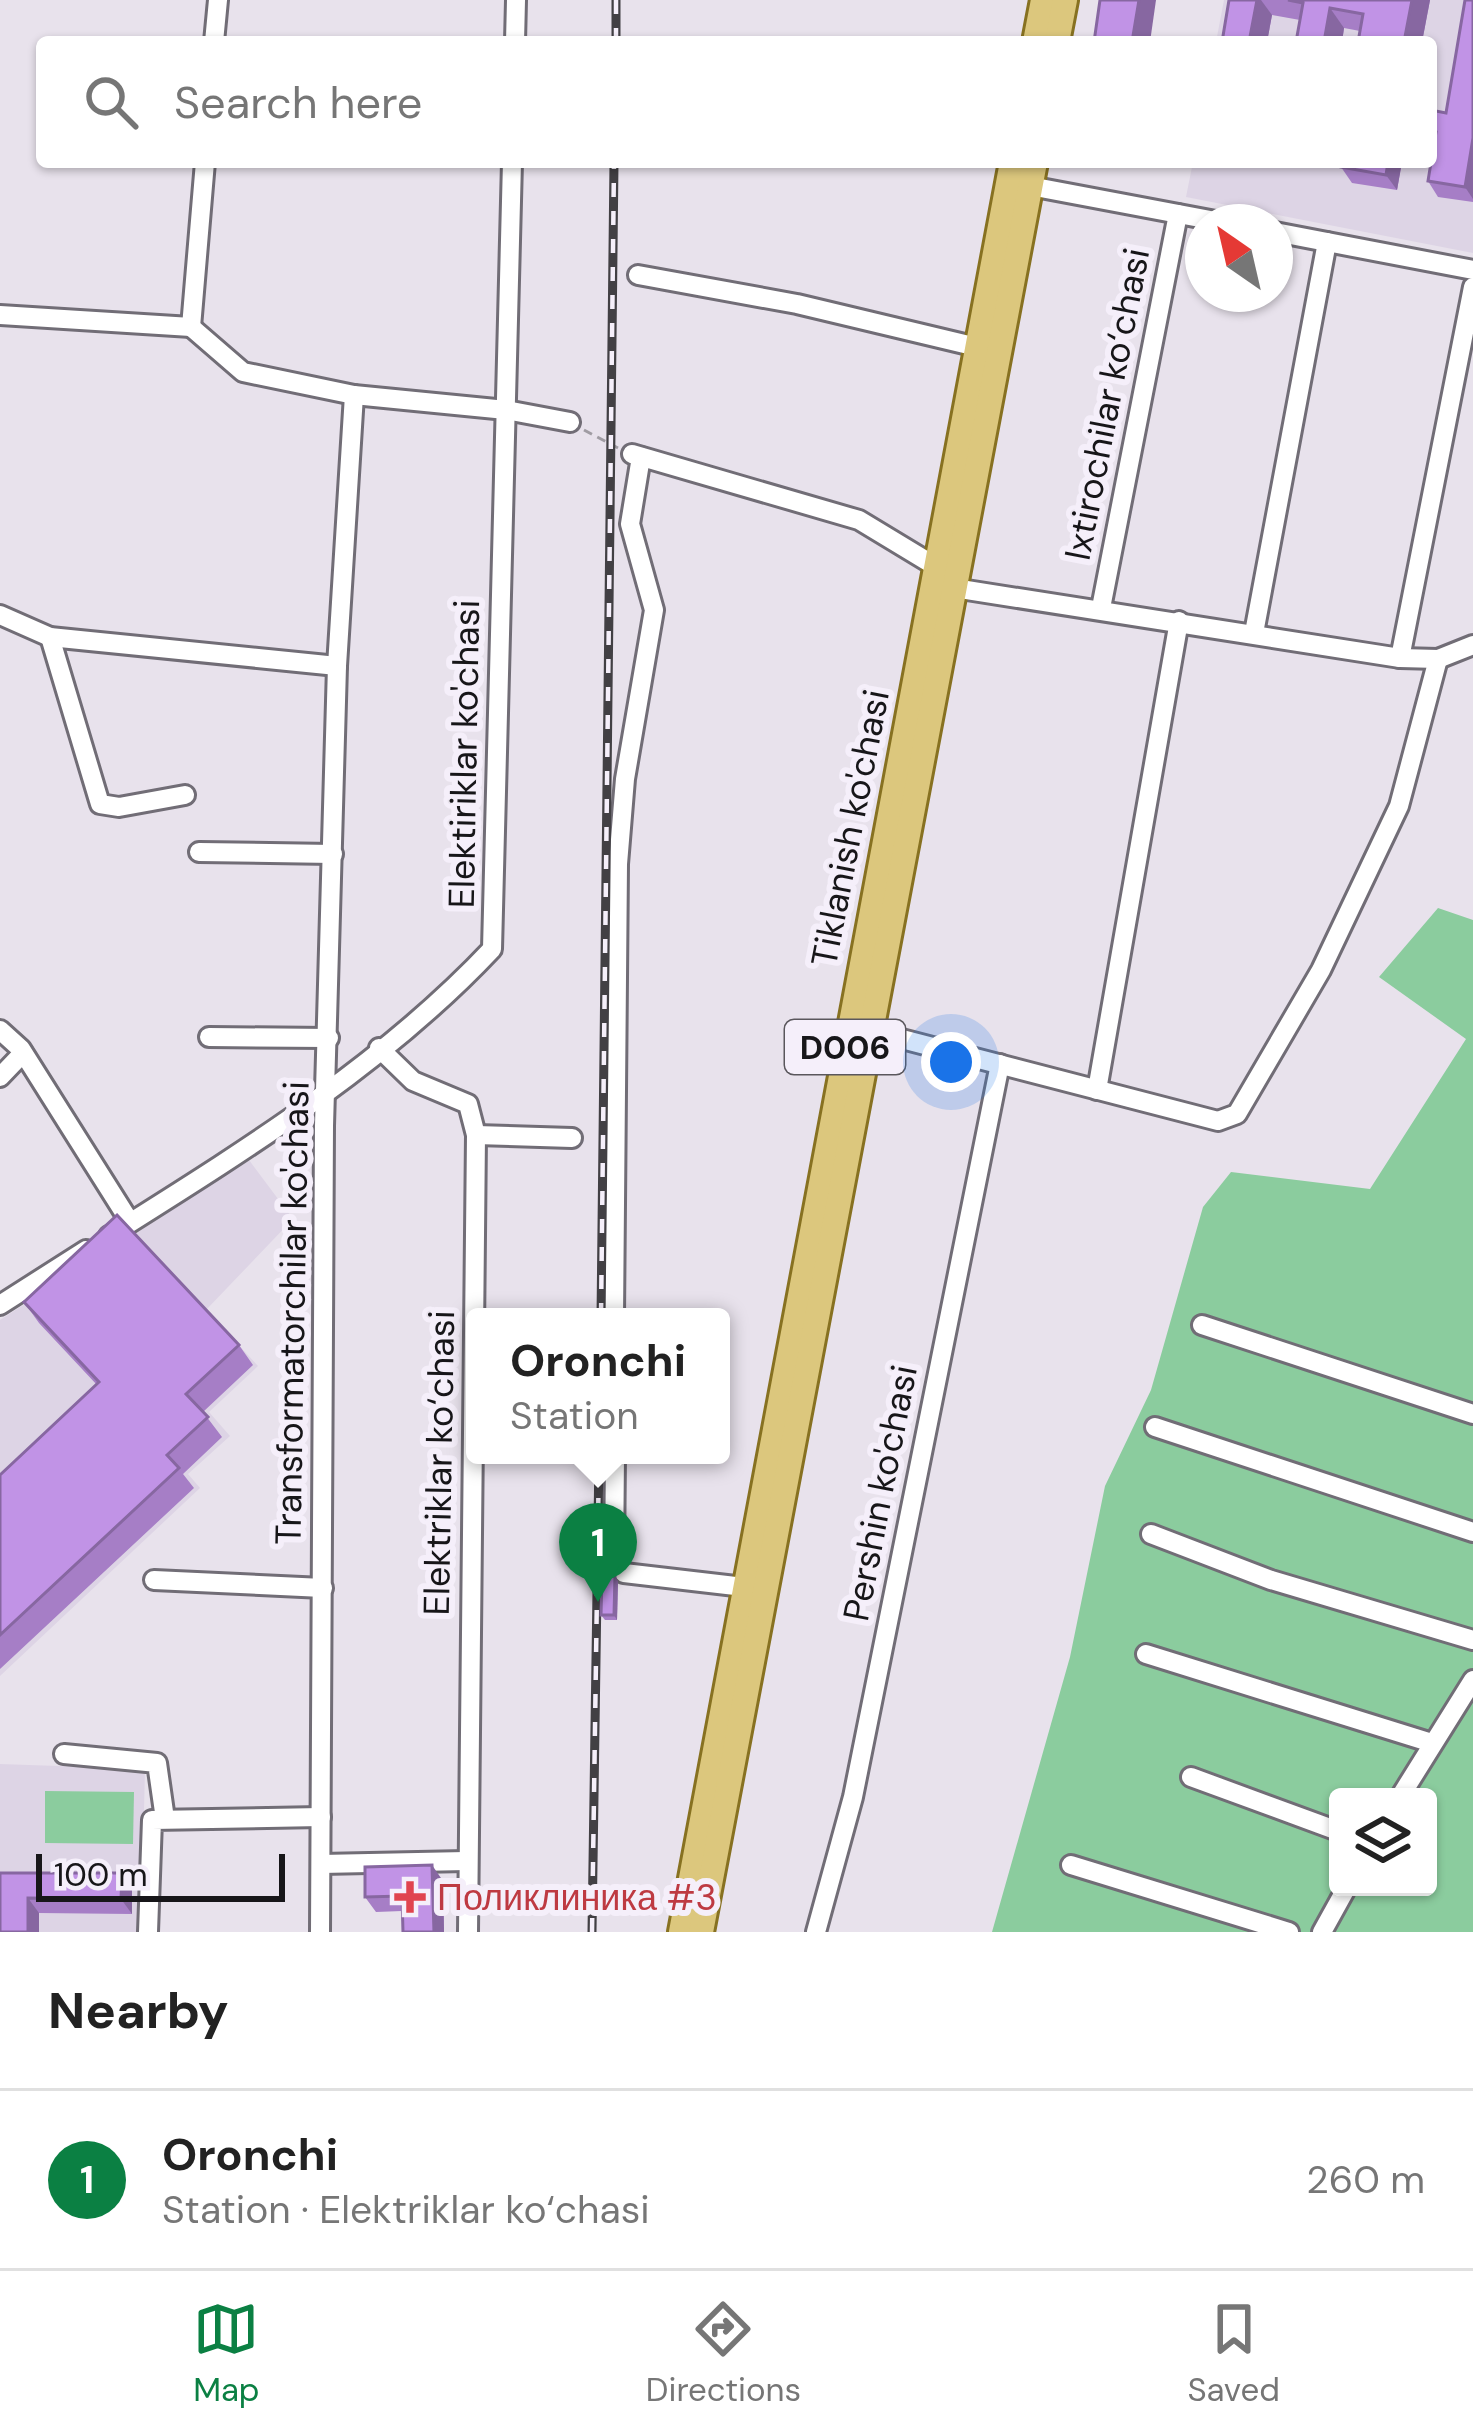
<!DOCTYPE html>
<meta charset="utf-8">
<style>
body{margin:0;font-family:"DM Sans",sans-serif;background:#f6f6f6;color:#222}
.controls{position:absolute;right:36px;bottom:36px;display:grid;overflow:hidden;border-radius:12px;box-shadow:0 3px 9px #0004}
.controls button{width:108px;height:108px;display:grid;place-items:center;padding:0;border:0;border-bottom:3px solid #e0e0e0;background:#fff;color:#222;font:60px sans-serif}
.compass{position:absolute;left:1185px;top:204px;width:108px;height:108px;border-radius:50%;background:#fff;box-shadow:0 3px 9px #0004;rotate:326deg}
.scale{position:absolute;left:36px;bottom:30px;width:249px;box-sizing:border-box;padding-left:12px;border:6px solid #171619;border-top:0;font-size:33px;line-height:42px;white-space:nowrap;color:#171619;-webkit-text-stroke:9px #f5effa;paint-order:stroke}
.you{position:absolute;left:951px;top:1062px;width:42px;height:42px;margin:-30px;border:9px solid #fff;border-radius:50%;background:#1a73e8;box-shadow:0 0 0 18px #1a73e833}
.badge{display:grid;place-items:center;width:78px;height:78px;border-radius:50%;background:#0b8043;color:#fff;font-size:39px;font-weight:700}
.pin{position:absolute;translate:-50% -99px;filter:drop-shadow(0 3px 6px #0008)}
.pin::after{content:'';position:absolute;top:63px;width:42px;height:36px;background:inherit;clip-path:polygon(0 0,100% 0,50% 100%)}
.popup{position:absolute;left:466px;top:1308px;width:264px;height:156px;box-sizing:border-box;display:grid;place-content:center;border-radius:12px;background:#fff;filter:drop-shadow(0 3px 9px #0005);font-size:39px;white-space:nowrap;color:#767676}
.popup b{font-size:45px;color:#222}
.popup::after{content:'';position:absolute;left:50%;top:100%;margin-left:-24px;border:24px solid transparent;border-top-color:#fff}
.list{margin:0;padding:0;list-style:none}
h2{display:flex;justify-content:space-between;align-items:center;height:156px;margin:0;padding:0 48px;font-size:51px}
h2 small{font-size:39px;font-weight:400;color:#767676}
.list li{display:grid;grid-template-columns:78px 1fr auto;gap:36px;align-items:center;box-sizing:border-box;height:180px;padding:0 48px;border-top:3px solid #e0e0e0}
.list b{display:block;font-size:45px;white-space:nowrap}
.list p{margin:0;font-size:39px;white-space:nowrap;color:#767676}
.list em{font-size:39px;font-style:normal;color:#767676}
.icon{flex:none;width:66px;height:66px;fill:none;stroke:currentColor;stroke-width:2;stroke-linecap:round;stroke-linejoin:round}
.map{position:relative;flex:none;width:1473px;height:1932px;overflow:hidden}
.search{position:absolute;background:#fff;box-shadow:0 3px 9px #0004;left:36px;right:36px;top:36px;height:132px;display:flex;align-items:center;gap:30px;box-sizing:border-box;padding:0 42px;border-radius:12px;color:#767676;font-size:45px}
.sheet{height:336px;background:#fff}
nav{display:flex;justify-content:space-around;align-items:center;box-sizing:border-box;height:168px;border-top:3px solid #e0e0e0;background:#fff;font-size:33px;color:#767676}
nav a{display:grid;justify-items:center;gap:6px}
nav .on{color:#0b8043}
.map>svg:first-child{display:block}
.built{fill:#ddd4e5}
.green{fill:#8bcc9e;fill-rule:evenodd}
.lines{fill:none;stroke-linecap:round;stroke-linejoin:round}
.minor-casing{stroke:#716d76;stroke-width:24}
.major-casing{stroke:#877121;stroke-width:30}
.path{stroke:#a09ca3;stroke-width:3;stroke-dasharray:9 6;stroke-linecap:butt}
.minor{stroke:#fff;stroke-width:18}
.major{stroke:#dcc77d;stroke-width:24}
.rail-casing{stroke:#424044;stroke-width:9}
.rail{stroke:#f5effa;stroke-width:4.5;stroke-dasharray:14;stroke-linecap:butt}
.wall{fill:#a67ec6}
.shaded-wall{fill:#8767a1}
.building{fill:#c193e6;stroke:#8767a1;stroke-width:3}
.health-dot{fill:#e0444e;stroke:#f5effa;stroke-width:4.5}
.labels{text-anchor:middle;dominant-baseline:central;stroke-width:12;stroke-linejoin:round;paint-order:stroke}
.shield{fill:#f5effa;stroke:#5a575c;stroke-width:3}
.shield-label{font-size:33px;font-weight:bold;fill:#171619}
.street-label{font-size:36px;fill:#171619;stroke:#f5effa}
.health-label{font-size:36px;fill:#be3a42;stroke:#f5effa;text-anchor:start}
</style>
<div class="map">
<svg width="1473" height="1932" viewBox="0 0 1473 1932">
<rect width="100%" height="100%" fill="#e8e2ec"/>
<!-- built -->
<g class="built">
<polygon points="1224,0 1473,0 1473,253 1186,197 1193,162 1431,162 1431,42 1216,42"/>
<polygon points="249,1160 293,1219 206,1310 258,1366 209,1412 230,1436 188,1474 200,1488 0,1676 0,1320"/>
<polygon points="0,1764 145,1769 141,1932 0,1932"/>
</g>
<!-- green -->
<g class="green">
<path d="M1438 908 1473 920V1932H992L1070 1657 1105 1486 1151 1390 1203 1207 1231 1172 1370 1189 1466 1039 1379 977ZM1338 1797H1428V1887H1338Z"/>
<polygon points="45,1791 134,1792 133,1844 45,1843"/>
</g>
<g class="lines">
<defs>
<g id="minor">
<polyline points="214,42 218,0"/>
<polyline points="515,42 516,0"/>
<polyline points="1030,186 1221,222"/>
<polyline points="1275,232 1473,270"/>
<polyline points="638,275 797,304 977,347"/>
<polyline points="0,315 191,327"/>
<polyline points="191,327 243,372 354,395 506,410 570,422"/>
<polyline points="191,327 205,162"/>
<polyline points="632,454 859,520 935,566"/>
<polyline points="954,588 1400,658 1438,659 1473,645"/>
<polyline points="1101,608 1178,214"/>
<polyline points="0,615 50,637 337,666"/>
<polyline points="1254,633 1327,242"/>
<polyline points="50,637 100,804 119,807 185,795"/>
<polyline points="1400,658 1473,287"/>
<polyline points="199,852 333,854"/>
<polyline points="0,1030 21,1049 130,1222"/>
<polyline points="871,1031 1218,1121 1237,1114 1321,970 1399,806 1438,659"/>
<polyline points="209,1037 329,1038"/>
<polyline points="379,1048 413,1081 468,1104 476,1135 468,1932"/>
<polyline points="0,1077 23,1053"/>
<polyline points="1097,1090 1179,621"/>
<polyline points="476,1135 572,1138"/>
<path d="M109 1236C244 1151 383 1065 492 949L512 162"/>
<polyline points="0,1305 86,1250"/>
<polyline points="614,1317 618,864 625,779 654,610 630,524 641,457"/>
<polyline points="1202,1325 1473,1414"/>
<polyline points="1155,1427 1473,1532"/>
<polyline points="615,1455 614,1561 624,1573 744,1587"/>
<polyline points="1151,1534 1271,1580 1473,1640"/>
<polyline points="154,1580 323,1588"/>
<polyline points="1146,1654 1432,1743"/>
<polyline points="64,1754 157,1763 165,1819"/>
<polyline points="1191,1777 1338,1831"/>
<polyline points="1400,1797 1473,1680"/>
<polyline points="321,1864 466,1861"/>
<polyline points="1071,1865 1289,1932"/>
<polyline points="148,1932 152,1820 321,1817"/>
<polyline points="320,1932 324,1126 337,666 354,395"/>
<polyline points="816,1932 853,1797 1000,1064"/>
<polyline points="1322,1932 1347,1887"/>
</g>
<g id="major">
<polyline points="1035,42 1043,0"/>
<polyline points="1057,42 1065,0"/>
<polyline points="681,1932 1012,162"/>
<polyline points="701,1932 1035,162"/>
</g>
</defs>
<!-- minor casing -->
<use href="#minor" class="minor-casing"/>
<!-- major casing -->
<use href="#major" class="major-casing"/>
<!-- path -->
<polyline class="path" points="584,430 618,448"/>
<!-- minor -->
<use href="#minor" class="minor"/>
<!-- major -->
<use href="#major" class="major"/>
<defs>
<g id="rail">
<polyline points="616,42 616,0"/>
<polyline points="601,1317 614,162"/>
<polyline points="592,1932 599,1455"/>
</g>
</defs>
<!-- rail casing -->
<use href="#rail" class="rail-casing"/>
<!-- rail -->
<use href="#rail" class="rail"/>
</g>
<!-- wall -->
<g class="wall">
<polygon points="1229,0 1430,0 1422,42 1358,42 1360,31 1344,28 1342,42 1296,42 1300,20 1272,15 1267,42 1222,42"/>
<polygon points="1473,0 1473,202 1438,197 1428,181 1434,145 1431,145 1431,110 1446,113"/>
<polygon points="1402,162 1397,190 1352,183 1341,167"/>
<polygon points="24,1302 239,1345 253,1365 203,1412 222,1437 183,1474 194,1488 0,1669 0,1475 97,1385 39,1323"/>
<polygon points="618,1581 617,1620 605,1620 601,1615"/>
<polygon points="0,1873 122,1873 132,1889 132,1914 39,1913 39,1932 0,1932"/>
<polygon points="443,1881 444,1932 403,1932 402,1911 376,1912 365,1897"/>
</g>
<!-- shaded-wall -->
<g class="shaded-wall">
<polygon points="1139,0 1156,0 1150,42 1132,42"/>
<polygon points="1257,0 1261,0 1272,15 1267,42 1249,42"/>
<polygon points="1412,0 1430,0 1422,42 1404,42"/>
<polygon points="1330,8 1344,28 1342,42 1324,42"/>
<polygon points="1473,138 1473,199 1465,187"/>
<polygon points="1388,162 1402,162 1397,190 1386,175"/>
<polygon points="615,1576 618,1581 617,1620 614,1615"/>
<polygon points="432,1865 443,1881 444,1932 434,1932"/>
<polygon points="122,1873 132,1889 132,1914 121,1899"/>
<polygon points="28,1898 39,1913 39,1932 28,1932"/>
</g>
<!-- building -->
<g class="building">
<polygon points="1100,0 1139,0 1132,42 1094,42"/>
<polygon points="1229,0 1257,0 1249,42 1222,42"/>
<polygon points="1288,0 1412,0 1404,42 1358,42 1363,14 1330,8 1324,42 1296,42 1303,3"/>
<polygon points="1465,0 1473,0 1473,138 1465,187 1428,181 1436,132 1431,131 1431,110 1446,113"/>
<polygon points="1342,162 1388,162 1386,175 1341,167"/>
<polygon points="117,1215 239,1345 186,1394 208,1417 167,1455 179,1468 0,1635 0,1475 99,1382 24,1302"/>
<polygon points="602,1576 615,1576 614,1615 601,1615"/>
<polygon points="432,1865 434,1932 403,1932 402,1896 365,1897 365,1867"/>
<polygon points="0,1873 122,1873 121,1899 28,1898 28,1932 0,1932"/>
</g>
<!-- markers -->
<path class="health-dot" d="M404 1879h12v12h12v12h-12v12h-12v-12h-12v-12h12z"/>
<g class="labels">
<!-- shield labels -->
<rect class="shield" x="785" y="1020" width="120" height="54" rx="9"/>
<g class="shield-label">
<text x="845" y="1047">D006</text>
</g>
<!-- street labels -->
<g class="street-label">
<text transform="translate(1107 404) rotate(-79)">Ixtirochilar ko‘chasi</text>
<text transform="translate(464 754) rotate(-89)">Elektiriklar ko'chasi</text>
<text transform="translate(850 828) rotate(-79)">Tiklanish ko'chasi</text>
<text transform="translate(292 1313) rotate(-89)">Transformatorchilar ko'chasi</text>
<text transform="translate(439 1463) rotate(-89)">Elektriklar ko‘chasi</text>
<text transform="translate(880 1493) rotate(-79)">Pershin ko'chasi</text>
</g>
<!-- health labels -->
<g class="health-label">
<text x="437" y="1897">Поликлиника #3</text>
</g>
</g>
</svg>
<div class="controls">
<button><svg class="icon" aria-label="layers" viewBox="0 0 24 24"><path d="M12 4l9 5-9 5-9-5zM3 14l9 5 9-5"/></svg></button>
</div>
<svg class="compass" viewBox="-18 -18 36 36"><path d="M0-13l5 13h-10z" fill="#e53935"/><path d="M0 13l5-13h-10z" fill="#767676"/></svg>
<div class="scale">100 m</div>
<div class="you"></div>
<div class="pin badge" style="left:598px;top:1602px">1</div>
<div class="popup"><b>Oronchi</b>Station</div>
<div class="search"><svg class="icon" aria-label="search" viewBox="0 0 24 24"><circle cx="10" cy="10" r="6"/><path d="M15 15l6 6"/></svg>Search here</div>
</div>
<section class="sheet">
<h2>Nearby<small></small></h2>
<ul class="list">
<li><span class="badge">1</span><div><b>Oronchi</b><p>Station · Elektriklar ko‘chasi</p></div><em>260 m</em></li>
</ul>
</section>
<nav>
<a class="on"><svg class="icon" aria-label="map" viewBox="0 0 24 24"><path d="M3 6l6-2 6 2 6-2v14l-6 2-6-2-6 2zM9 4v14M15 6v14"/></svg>Map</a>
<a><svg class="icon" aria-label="directions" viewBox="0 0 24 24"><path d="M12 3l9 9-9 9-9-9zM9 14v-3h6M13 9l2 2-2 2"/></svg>Directions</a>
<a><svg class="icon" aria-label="saved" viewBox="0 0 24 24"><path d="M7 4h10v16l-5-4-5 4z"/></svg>Saved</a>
</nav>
